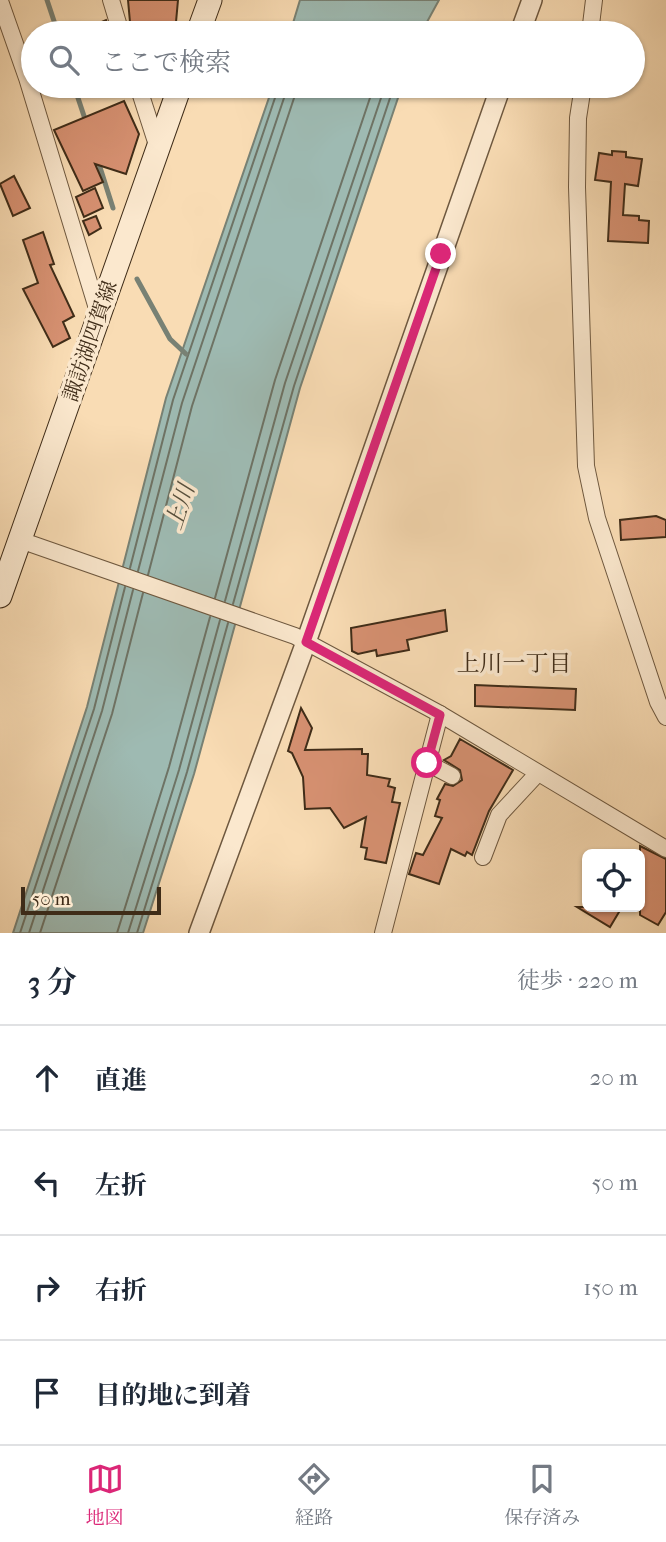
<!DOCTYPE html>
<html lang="ja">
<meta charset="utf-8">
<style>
body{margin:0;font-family:"IM FELL French Canon","Noto Serif JP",serif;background:#f6f6f7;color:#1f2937}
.controls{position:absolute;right:21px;bottom:21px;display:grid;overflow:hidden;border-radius:10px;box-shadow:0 2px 5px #0004}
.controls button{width:63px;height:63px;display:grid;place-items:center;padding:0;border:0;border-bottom:2px solid #e0e1e3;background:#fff;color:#1f2937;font:35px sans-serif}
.scale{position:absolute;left:21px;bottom:18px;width:140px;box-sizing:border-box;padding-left:7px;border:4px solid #3f2c18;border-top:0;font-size:19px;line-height:24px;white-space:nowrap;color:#3f2c18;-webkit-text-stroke:5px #fbe8ce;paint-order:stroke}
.stop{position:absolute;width:21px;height:21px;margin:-16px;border:5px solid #db2777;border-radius:50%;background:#fff}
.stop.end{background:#db2777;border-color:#fff;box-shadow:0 2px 7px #0008}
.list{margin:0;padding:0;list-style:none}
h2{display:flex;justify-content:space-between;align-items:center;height:91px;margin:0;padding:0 28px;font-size:30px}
h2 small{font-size:23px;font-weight:400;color:#747a83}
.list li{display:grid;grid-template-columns:46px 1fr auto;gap:21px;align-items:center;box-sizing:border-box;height:105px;padding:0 28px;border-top:2px solid #e0e1e3}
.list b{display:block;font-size:26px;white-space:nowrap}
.list em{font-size:23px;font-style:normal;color:#747a83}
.icon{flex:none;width:38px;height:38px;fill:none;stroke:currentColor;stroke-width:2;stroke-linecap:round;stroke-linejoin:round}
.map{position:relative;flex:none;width:666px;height:933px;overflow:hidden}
.search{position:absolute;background:#fff;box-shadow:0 2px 5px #0004;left:21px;right:21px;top:21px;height:77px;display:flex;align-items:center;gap:18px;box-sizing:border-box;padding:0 24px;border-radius:38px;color:#747a83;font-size:26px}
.sheet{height:511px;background:#fff}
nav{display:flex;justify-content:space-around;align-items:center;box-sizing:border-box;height:98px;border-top:2px solid #e0e1e3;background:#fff;font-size:19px;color:#747a83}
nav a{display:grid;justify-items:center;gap:4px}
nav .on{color:#db2777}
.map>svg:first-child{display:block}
.water{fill:#9ebab2;stroke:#788174;stroke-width:2}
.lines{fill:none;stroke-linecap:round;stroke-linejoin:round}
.shore{stroke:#6e7365;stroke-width:2}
.stream{stroke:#788174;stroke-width:5}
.building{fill:#d79172;stroke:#3f2c18;stroke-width:2}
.minor-casing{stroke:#6e583f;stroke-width:18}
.tertiary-casing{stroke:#6e583f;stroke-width:22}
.secondary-casing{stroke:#3f2c18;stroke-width:25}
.minor{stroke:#fbe8ce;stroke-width:16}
.tertiary{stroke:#fbe8ce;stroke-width:19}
.secondary{stroke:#fbe8ce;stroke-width:23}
.route{stroke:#db2777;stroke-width:9}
.labels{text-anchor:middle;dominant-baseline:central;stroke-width:7;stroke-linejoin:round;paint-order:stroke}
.street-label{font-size:21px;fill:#3f2c18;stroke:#fbe8ce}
.water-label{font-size:23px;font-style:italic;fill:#57503e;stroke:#fbe8ce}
.neighbourhood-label{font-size:23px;fill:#3f2c18;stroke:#fbe8ce}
</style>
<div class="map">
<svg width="666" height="933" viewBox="0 0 666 933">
<rect width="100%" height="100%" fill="#f9dcb4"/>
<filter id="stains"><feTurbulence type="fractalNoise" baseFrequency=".00286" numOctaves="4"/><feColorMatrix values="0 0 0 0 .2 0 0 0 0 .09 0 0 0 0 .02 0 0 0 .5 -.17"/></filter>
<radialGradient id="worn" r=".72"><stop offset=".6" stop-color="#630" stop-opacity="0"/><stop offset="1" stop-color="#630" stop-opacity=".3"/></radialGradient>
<!-- water -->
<g class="water">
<polygon points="300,0 439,0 421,33 290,33"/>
<polygon points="273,86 402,86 300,388 194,774 143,933 13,933 87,707 166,398"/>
</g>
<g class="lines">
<!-- shore -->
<g class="shore">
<polyline points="130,568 173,400 279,86"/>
<polyline points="138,571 182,403 288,86"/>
<polyline points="148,575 192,406 298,86"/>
<polyline points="215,598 275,380 374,86"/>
<polyline points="225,601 285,383 385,86"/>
<polyline points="233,604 294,386 394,86"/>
<polyline points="20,933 94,709 125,587"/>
<polyline points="29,933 102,711 133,590"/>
<polyline points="40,933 112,714 143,593"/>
<polyline points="117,933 169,767 210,617"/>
<polyline points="128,933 179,770 220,620"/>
<polyline points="137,933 187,772 228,623"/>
</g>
<!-- stream -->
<g class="stream">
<polyline points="47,0 58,33"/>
<polyline points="74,86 86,122"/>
<polyline points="98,161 113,208"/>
<polyline points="137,279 170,339 186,354"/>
</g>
</g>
<!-- building -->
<g class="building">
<polygon points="128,0 178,0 175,33 131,33"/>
<polygon points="106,20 110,33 76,33"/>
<polygon points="124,101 139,134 126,174 95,164 103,182 83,191 54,130"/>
<polygon points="612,151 626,152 626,157 642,159 638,186 625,184 623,215 639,216 639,220 649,221 648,243 608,241 611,182 595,180 599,153 612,155"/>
<polygon points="14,176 30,208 13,216 0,184"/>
<polygon points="95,188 103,208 84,217 76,197"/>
<polygon points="96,216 101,228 89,235 83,221"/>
<polygon points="43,232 54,264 50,265 74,316 63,322 70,338 53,347 23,289 38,283 23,240"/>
<polygon points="656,516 666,520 666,537 621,540 620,520"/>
<polygon points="445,610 447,631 407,640 409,650 377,656 376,650 358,654 352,651 351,628"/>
<polygon points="475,685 576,689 575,710 475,706"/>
<polygon points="301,708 312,728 305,750 362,749 362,754 368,754 367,775 390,779 388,786 395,788 392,802 400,803 386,863 365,859 367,848 361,847 366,817 344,828 330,808 305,809 303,777 292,753 288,751"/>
<polygon points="460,739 513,770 489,811 472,855 467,852 465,856 451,849 439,884 409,874 416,853 423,855 442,818 435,816 440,800 437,799 445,784 453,786 462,780 460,770 444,760 451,756"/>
<polygon points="640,846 666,859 666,912 658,925 640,915"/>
<polygon points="577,907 622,907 610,927"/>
</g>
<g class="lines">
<defs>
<g id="minor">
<polyline points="111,0 121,33"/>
<polyline points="0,1 27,78 99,315"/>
<polyline points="590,33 594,0"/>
<polyline points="138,86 158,148"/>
<polyline points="583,86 578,118 577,187 586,466 597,518 658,702 666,717"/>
<polyline points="20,540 295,636 440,714 666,849"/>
<polyline points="427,763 452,776"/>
<polyline points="483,857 499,815 538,773"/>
<polyline points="383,933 440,714"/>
</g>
<g id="tertiary">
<polyline points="520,33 532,0"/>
<polyline points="199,933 306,642 501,86"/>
</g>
<g id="secondary">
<polyline points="198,33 210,0"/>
<polyline points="0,596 180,86"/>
</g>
</defs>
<!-- minor casing -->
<use href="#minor" class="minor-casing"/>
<!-- tertiary casing -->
<use href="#tertiary" class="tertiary-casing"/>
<!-- secondary casing -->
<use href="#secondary" class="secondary-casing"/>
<!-- minor -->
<use href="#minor" class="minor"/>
<!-- tertiary -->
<use href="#tertiary" class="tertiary"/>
<!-- secondary -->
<use href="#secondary" class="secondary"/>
</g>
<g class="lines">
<!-- route -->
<polyline class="route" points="427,763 440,715 306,642 441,254"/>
</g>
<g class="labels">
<!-- street labels -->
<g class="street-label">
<text transform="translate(90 341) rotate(-71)">諏訪湖四賀線</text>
</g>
<!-- water labels -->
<g class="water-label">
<text transform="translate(180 507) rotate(-72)">上川</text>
</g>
<!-- neighbourhood labels -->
<g class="neighbourhood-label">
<text x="514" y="663">上川一丁目</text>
</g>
</g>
<rect width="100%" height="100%" filter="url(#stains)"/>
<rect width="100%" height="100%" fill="url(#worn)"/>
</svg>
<div class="controls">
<button><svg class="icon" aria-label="locate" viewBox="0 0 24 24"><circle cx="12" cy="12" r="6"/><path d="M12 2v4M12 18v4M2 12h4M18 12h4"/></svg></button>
</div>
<div class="scale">50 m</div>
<div class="stop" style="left:427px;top:763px"></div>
<div class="stop end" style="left:441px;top:254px"></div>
<div class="search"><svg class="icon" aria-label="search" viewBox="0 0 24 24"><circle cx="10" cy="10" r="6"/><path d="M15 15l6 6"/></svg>ここで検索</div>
</div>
<section class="sheet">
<h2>3 分<small>徒歩 · 220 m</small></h2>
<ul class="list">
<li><svg class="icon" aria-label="ahead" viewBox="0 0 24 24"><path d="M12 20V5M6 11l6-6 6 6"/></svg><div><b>直進</b></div><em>20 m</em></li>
<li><svg class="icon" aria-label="left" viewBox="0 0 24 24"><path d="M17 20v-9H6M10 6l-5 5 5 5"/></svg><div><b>左折</b></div><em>50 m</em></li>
<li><svg class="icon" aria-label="right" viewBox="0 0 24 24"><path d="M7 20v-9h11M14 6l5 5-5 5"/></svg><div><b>右折</b></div><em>150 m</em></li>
<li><svg class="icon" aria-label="arrive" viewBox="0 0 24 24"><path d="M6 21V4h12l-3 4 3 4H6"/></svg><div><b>目的地に到着</b></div></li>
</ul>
</section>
<nav>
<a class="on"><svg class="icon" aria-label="map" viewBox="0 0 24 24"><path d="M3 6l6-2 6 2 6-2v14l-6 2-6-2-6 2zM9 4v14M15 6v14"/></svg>地図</a>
<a><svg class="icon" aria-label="directions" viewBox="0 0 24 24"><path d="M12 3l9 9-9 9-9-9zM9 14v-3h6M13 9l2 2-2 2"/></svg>経路</a>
<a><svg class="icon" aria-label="saved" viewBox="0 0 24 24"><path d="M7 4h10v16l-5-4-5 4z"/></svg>保存済み</a>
</nav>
